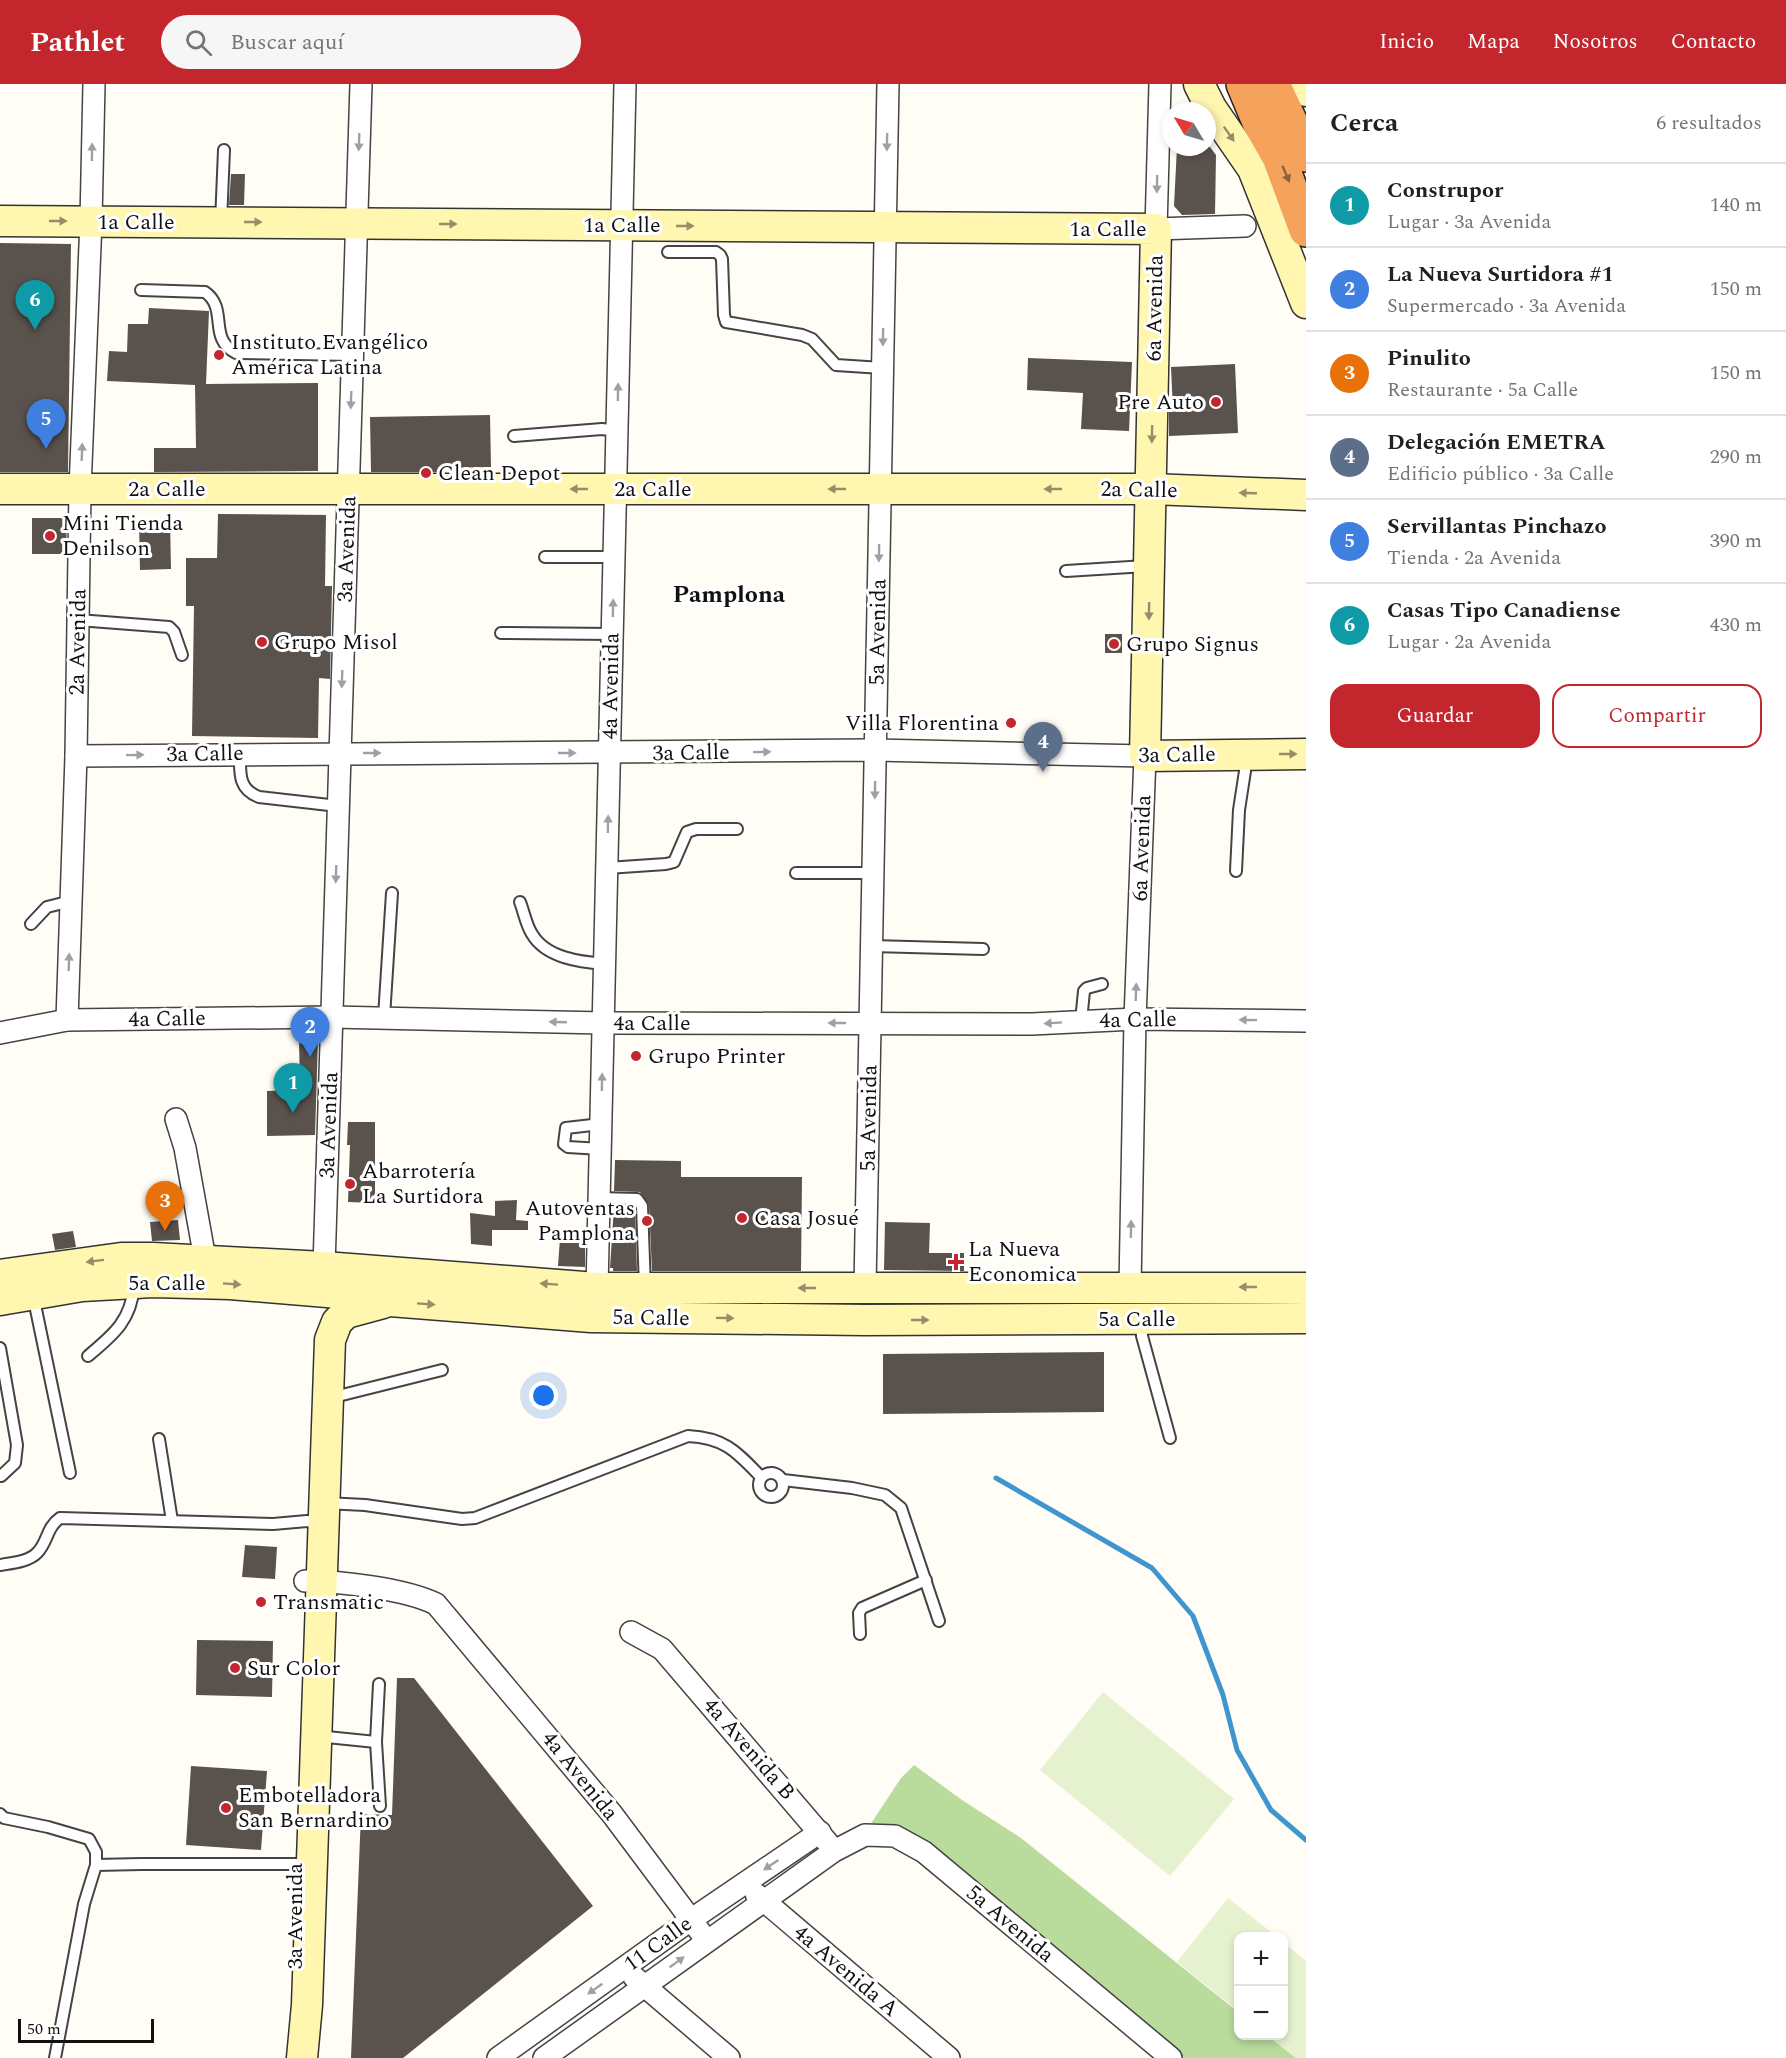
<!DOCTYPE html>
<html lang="es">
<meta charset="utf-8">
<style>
body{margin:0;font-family:Spectral,serif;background:#f6f6f6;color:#202124}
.controls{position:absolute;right:18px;bottom:18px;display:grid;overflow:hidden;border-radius:12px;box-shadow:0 3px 9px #0003}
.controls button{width:54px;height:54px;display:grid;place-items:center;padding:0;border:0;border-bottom:2px solid #e0e0e0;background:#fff;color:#202124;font:30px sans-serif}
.compass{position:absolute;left:1162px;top:18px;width:54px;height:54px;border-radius:50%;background:#fff;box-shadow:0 3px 9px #0003;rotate:308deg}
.scale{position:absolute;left:18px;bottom:15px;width:136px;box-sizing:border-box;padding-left:6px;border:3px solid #111;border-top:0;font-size:16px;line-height:21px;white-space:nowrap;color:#111;-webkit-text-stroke:4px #fff;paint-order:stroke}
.you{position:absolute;left:544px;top:1312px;width:21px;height:21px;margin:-15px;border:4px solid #fff;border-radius:50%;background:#1a73e8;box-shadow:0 0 0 9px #1a73e833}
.badge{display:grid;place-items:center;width:39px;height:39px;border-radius:50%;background:#c4262e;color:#fff;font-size:20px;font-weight:700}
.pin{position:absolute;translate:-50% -50px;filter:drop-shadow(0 2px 3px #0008)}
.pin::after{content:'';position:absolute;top:32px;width:21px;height:18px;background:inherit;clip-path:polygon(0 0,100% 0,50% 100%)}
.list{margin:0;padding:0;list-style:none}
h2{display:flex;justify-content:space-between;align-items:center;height:78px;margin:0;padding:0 24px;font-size:26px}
h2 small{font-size:20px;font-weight:400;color:#757577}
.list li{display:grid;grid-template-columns:39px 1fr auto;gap:18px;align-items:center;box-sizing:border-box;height:84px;padding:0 24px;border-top:2px solid #e0e0e0}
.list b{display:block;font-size:22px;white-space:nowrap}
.list p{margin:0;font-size:20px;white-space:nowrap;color:#757577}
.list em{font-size:20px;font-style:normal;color:#757577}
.actions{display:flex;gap:12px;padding:18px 24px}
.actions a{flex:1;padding:14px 0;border:2px solid #c4262e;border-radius:18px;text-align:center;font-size:21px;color:#c4262e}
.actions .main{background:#c4262e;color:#fff}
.icon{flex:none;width:33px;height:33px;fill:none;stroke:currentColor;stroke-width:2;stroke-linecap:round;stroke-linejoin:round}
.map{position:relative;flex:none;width:1306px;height:1974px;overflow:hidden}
header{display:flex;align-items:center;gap:36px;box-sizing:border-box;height:84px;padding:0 30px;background:#c4262e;color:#fff}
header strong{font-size:28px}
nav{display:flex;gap:33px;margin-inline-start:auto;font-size:21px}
.search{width:420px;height:54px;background:#f6f6f6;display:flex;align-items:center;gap:15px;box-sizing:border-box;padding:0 21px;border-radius:33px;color:#757577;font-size:22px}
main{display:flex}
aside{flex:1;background:#fff}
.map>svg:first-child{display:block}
.forest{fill:#b9dc9c}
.pitch{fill:#e6f2cf}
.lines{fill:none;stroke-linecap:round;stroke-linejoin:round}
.stream{stroke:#3f96cf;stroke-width:5}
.building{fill:#5a524d}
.lane-casing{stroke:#444;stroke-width:14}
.street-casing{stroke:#444;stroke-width:24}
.secondary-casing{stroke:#333;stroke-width:33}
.highway-casing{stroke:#222;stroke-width:36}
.lane{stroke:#fff;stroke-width:10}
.street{stroke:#fff;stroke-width:21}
.secondary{stroke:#fff6b0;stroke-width:30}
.highway{stroke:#f5a25d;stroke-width:33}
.oneway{fill:#948f68}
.oneway2{fill:#a0a0a0}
.oneway3{fill:#8e613b}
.poi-dot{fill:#c4262e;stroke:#fff;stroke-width:2}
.labels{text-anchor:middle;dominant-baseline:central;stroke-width:6;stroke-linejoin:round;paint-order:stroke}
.street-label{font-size:22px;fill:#111;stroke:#fff}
.poi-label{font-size:22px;fill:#111;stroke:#fff;text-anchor:start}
.neighbourhood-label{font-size:24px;font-weight:bold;fill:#111;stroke:#fff}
</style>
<header>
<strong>Pathlet</strong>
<div class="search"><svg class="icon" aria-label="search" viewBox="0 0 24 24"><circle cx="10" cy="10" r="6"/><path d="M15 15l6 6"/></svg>Buscar aquí</div>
<nav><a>Inicio</a><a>Mapa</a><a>Nosotros</a><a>Contacto</a></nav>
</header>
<main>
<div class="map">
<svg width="1306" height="1974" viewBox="0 0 1306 1974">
<rect width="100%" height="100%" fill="#fffdf5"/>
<!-- forest -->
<polygon class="forest" points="914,1681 962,1716 1021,1754 1238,1928 1238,1952 1268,1952 1296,1974 1184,1974 908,1749 870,1741 901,1694"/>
<!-- pitch -->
<g class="pitch">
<polygon points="1103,1608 1234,1715 1170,1792 1040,1686"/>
<polygon points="1228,1814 1276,1852 1238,1852 1238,1927 1177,1878"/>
<polygon points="1284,1859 1306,1877 1306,1974 1296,1974 1268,1952 1284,1952"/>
</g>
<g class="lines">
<!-- stream -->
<polyline class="stream" points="996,1394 1152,1484 1193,1532 1223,1611 1237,1666 1271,1726 1306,1756"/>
</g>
<!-- building -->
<g class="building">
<polygon points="1177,63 1210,63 1216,71 1215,130 1182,131 1174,122"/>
<polygon points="231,90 245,90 244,121 229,121"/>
<polygon points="0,159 71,160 68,388 0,388"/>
<polygon points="149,224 209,227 206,300 318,299 318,387 154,388 154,364 196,364 195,301 107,297 109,267 127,268 128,240 148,240"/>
<polygon points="1028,274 1132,278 1129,347 1081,345 1083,309 1027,306"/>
<polygon points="1235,280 1238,349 1169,352 1169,328 1173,327 1171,283"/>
<polygon points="490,331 491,383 443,384 443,388 371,388 370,333"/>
<polygon points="218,430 326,431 325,502 332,502 330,595 319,594 318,654 192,652 194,522 186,522 186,474 217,474"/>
<polygon points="32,434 67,434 66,470 32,470"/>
<polygon points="170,436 171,485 140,486 139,437"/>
<rect x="1105" y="550" width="17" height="19"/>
<polygon points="299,956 318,956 315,1051 267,1052 267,1007 300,1006"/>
<polygon points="348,1038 375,1038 375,1119 348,1118 350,1061 347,1061"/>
<polygon points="615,1076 681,1077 681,1093 802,1093 801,1187 652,1187 649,1121 640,1108 614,1107"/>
<polygon points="517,1116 516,1136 528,1137 528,1146 492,1146 492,1162 471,1160 470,1129 495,1132 495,1117"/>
<polygon points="614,1122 633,1122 635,1125 637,1187 613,1187 613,1184 610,1184"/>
<polygon points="178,1136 180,1156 152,1157 150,1138"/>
<polygon points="885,1138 930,1139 929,1169 964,1169 964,1187 884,1186"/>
<polygon points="73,1147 76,1163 55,1166 52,1150"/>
<polygon points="560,1154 585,1155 585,1183 558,1182"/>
<polygon points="1104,1268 1104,1328 883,1330 883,1270"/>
<polygon points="245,1461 277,1463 275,1495 242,1493"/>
<polygon points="197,1556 273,1557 272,1613 196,1611"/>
<polygon points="397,1594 414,1594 593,1822 403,1974 351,1974 361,1730 392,1731"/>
<polygon points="191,1682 267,1687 261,1766 186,1761"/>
</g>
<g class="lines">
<defs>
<g id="lane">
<polyline points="221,138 224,66"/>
<polyline points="668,168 716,168 720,171 722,175 724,231 726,238 802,251 812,255 836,281 882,284"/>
<path d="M141 206 205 208C229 225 207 254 236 269L352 271"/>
<polyline points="514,352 602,345 617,347"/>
<polyline points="545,473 614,473"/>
<polyline points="1066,487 1146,482"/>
<polyline points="78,536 169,543 174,548 182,571"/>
<polyline points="501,549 613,550"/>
<path d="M240 670C240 689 238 705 259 713L338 722"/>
<polyline points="607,784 666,780 674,778 687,748 696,745 737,745"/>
<polyline points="1236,787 1239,726 1245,687 1245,673"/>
<polyline points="796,789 873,789"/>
<path d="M520 818C524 828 526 841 532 850 546 874 580 878 605 880"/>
<polyline points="31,840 47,823 71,817"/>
<polyline points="872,862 983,865"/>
<polyline points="384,933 392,809"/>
<polyline points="1081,937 1084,907 1087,904 1102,900"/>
<polyline points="601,1065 568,1063 564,1060 566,1044 601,1040"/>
<polyline points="599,1114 637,1115 642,1122 645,1203"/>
<polyline points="33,1211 70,1389"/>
<polyline points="1141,1235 1142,1252 1170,1354"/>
<polyline points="0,1264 17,1361 15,1379 1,1392"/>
<path d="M88 1272C113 1251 131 1237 134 1202"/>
<polyline points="330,1314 442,1286"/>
<polyline points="159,1355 172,1437"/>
<circle cx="771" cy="1401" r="12"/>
<polyline points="783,1396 852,1404 885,1411 901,1424 939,1537"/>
<path d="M325 1419 365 1421 462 1435 475 1434 688 1352C725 1354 736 1367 761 1393"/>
<path d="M0 1481C11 1479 28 1478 37 1469 48 1458 46 1444 60 1434L273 1440 307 1437 322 1439"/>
<polyline points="860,1550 859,1529 862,1524 926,1496"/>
<polyline points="317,1652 376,1658 379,1600"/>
<polyline points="376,1658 380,1722"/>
<polyline points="0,1730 4,1734 48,1743 89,1755 96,1768 96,1781"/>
<polyline points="55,1974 84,1820 96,1781 141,1780 311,1780"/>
</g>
<g id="street">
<polyline points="1160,0 1156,145 1245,142"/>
<polyline points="76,672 875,666 1145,672 1135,935 1130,1203"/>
<polyline points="67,936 76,672 80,405 91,137 94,0"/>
<polyline points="0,949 67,936 332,933 604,939 1032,940 1135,935 1306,937"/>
<polyline points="176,1035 185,1064 205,1175"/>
<polyline points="329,1195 324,1183 361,0"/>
<polyline points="865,1203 888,0"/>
<polyline points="597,1204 625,0"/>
<path d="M305 1497C339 1497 406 1505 436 1520L612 1730 707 1857"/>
<polyline points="631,1548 662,1565 828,1759"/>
<polyline points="756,1810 949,1974"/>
<polyline points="634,1893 729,1974"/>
<polyline points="498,1974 692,1835 820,1748"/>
<polyline points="544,1974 834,1767 865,1751 895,1752 924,1768 1171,1974"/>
</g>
<g id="secondary">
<polyline points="1199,0 1211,24 1253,85 1306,219"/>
<polyline points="1304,0 1306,7"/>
<polyline points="0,137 1156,145 1145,672 1306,670"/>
<polyline points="0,405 1151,405 1306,411"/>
<polyline points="0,1191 121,1174 153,1174 324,1183 597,1204 1306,1204"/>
<polyline points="0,1216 82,1202 153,1198 230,1200 363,1211 390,1217 591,1233 865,1236 1306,1234"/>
<polyline points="302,1974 307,1921 330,1256 337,1238 346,1229 383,1219"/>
</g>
<g id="highway">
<polyline points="1243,0 1259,38 1279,73 1306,146"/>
<polyline points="1273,0 1306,71"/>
</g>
</defs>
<!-- lane casing -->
<use href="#lane" class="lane-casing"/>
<!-- street casing -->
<use href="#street" class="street-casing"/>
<!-- secondary casing -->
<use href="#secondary" class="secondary-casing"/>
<!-- highway casing -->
<use href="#highway" class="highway-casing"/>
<!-- lane -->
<use href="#lane" class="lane"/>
<!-- street -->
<use href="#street" class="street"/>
<!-- secondary -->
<use href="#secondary" class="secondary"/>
<!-- highway -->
<use href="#highway" class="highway"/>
</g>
<!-- one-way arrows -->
<defs><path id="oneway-solid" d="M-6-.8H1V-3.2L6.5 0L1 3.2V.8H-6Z" transform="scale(1.5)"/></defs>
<g class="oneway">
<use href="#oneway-solid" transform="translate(1229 50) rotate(55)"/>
<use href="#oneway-solid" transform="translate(58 137)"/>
<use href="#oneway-solid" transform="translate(253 138)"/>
<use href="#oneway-solid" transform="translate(448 140)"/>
<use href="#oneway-solid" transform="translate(685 142)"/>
<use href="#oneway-solid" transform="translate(1152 350) rotate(91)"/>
<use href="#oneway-solid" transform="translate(579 405) rotate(-180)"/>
<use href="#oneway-solid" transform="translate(837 405) rotate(-180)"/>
<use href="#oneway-solid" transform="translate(1053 405) rotate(-180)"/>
<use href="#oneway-solid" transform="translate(1248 409) rotate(-178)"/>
<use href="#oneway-solid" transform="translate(1149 527) rotate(91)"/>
<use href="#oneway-solid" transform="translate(1288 670)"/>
<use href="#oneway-solid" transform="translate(95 1177) rotate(173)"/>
<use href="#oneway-solid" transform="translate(232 1200) rotate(4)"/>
<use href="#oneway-solid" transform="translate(549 1200) rotate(-176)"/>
<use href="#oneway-solid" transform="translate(1248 1203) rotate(-180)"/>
<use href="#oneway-solid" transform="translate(807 1204) rotate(-180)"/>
<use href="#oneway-solid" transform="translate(426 1220) rotate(4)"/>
<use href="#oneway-solid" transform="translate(725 1234) rotate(1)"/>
<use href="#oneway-solid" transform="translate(920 1236)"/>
</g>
<g class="oneway2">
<use href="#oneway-solid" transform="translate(359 58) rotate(92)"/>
<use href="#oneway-solid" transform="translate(887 58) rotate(91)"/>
<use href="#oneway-solid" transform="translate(92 68) rotate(-89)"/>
<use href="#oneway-solid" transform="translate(1157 100) rotate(91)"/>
<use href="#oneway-solid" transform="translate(883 253) rotate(91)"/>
<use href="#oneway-solid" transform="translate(618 308) rotate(-89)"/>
<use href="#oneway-solid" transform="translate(351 316) rotate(92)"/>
<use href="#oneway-solid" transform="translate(82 368) rotate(-88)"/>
<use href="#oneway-solid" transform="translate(879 469) rotate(91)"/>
<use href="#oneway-solid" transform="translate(613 524) rotate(-89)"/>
<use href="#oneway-solid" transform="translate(342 595) rotate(92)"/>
<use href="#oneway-solid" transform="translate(762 668) rotate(-1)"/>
<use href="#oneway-solid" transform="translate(372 669)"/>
<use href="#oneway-solid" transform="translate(567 669)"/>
<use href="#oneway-solid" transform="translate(135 671) rotate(-1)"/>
<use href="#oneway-solid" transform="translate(875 706) rotate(91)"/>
<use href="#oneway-solid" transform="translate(608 740) rotate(-89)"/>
<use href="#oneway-solid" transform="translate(336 790) rotate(92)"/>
<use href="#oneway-solid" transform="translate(69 878) rotate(-88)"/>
<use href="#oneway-solid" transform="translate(1136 908) rotate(-88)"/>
<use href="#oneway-solid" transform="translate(1248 936) rotate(-179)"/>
<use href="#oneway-solid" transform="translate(558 938) rotate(-178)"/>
<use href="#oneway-solid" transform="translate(837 939) rotate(180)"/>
<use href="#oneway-solid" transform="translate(1053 939) rotate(176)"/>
<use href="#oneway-solid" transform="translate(602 998) rotate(-89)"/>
<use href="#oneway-solid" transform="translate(1131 1145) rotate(-89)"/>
<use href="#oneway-solid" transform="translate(771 1781) rotate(146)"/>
<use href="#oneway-solid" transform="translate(677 1878) rotate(-36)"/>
<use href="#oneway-solid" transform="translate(595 1905) rotate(145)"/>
</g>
<use class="oneway3" href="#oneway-solid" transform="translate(1286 90) rotate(67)"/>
<!-- markers -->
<g class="poi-dot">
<circle cx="219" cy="271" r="6"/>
<circle cx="1216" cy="318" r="6"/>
<circle cx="426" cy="389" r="6"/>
<circle cx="50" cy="452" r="6"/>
<circle cx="262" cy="558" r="6"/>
<circle cx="1114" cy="560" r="6"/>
<circle cx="1011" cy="639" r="6"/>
<circle cx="636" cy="972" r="6"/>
<circle cx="350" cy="1100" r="6"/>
<circle cx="742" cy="1134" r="6"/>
<circle cx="647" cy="1137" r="6"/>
<path d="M953 1169h6v6h6v6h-6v6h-6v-6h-6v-6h6z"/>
<circle cx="261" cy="1518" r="6"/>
<circle cx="235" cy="1584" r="6"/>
<circle cx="226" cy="1724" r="6"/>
</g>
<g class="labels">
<!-- street labels -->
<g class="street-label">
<text x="136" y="138">1a Calle</text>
<text x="622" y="141">1a Calle</text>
<text x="1108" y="145">1a Calle</text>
<text transform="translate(1155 224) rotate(-89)">6a Avenida</text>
<text x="167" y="405">2a Calle</text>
<text x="653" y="405">2a Calle</text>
<text transform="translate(1139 406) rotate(1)">2a Calle</text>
<text transform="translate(347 465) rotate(-88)">3a Avenida</text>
<text transform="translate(878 548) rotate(-89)">5a Avenida</text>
<text transform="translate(78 558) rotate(-89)">2a Avenida</text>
<text transform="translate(611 602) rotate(-89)">4a Avenida</text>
<text transform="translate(691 669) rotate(-1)">3a Calle</text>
<text transform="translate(205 670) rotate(-1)">3a Calle</text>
<text transform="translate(1177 671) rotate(-1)">3a Calle</text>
<text transform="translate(1142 764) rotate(-88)">6a Avenida</text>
<text transform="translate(167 935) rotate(-1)">4a Calle</text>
<text transform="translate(1138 936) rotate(-1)">4a Calle</text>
<text x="652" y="939">4a Calle</text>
<text transform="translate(869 1034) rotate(-89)">5a Avenida</text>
<text transform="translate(329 1041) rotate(-88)">3a Avenida</text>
<text x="167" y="1199">5a Calle</text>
<text transform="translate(651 1234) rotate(1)">5a Calle</text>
<text x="1137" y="1235">5a Calle</text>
<text transform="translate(749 1665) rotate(49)">4a Avenida B</text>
<text transform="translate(580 1692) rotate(51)">4a Avenida</text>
<text transform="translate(295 1832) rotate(-90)">3a Avenida</text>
<text transform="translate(1010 1840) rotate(40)">5a Avenida</text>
<text transform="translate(658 1860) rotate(-36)">11 Calle</text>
<text transform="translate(846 1887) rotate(40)">4a Avenida A</text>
</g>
<!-- poi labels -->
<g class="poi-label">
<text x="231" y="258">Instituto Evangélico<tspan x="231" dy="25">América Latina</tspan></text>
<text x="1204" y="318" text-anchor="end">Pre Auto</text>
<text x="438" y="389">Clean Depot</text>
<text x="62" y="439">Mini Tienda<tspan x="62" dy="25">Denilson</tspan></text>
<text x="274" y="558">Grupo Misol</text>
<text x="1126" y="560">Grupo Signus</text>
<text x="999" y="639" text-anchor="end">Villa Florentina</text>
<text x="648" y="972">Grupo Printer</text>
<text x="362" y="1087">Abarrotería<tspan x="362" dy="25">La Surtidora</tspan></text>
<text x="635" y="1124" text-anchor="end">Autoventas<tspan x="635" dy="25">Pamplona</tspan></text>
<text x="754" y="1134">Casa Josué</text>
<text x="968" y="1165">La Nueva<tspan x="968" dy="25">Economica</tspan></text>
<text x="273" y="1518">Transmatic</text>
<text x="247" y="1584">Sur Color</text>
<text x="238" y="1711">Embotelladora<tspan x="238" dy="25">San Bernardino</tspan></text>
</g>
<!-- neighbourhood labels -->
<g class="neighbourhood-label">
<text x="729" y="511">Pamplona</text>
</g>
</g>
</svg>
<div class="controls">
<button>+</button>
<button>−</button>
</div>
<svg class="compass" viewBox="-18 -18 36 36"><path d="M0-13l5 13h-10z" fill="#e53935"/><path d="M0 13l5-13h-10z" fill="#757577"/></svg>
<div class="scale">50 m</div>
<div class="you"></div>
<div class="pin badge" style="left:293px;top:1029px;background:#0f9aa8">1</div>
<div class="pin badge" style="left:310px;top:973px;background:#3f7fe0">2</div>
<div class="pin badge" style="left:165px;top:1147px;background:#e8710a">3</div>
<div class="pin badge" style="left:1043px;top:688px;background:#5c6f8a">4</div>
<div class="pin badge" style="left:46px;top:365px;background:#3f7fe0">5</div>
<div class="pin badge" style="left:35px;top:246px;background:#0f9aa8">6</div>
</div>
<aside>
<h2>Cerca<small>6 resultados</small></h2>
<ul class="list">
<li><span class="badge" style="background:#0f9aa8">1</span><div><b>Construpor</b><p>Lugar · 3a Avenida</p></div><em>140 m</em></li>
<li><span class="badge" style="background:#3f7fe0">2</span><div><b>La Nueva Surtidora #1</b><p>Supermercado · 3a Avenida</p></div><em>150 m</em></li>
<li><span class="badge" style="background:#e8710a">3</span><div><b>Pinulito</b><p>Restaurante · 5a Calle</p></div><em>150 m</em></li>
<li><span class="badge" style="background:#5c6f8a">4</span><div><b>Delegación EMETRA</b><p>Edificio público · 3a Calle</p></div><em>290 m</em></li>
<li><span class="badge" style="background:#3f7fe0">5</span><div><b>Servillantas Pinchazo</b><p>Tienda · 2a Avenida</p></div><em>390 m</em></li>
<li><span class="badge" style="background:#0f9aa8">6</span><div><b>Casas Tipo Canadiense</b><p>Lugar · 2a Avenida</p></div><em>430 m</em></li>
</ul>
<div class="actions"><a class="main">Guardar</a><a>Compartir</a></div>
</aside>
</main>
